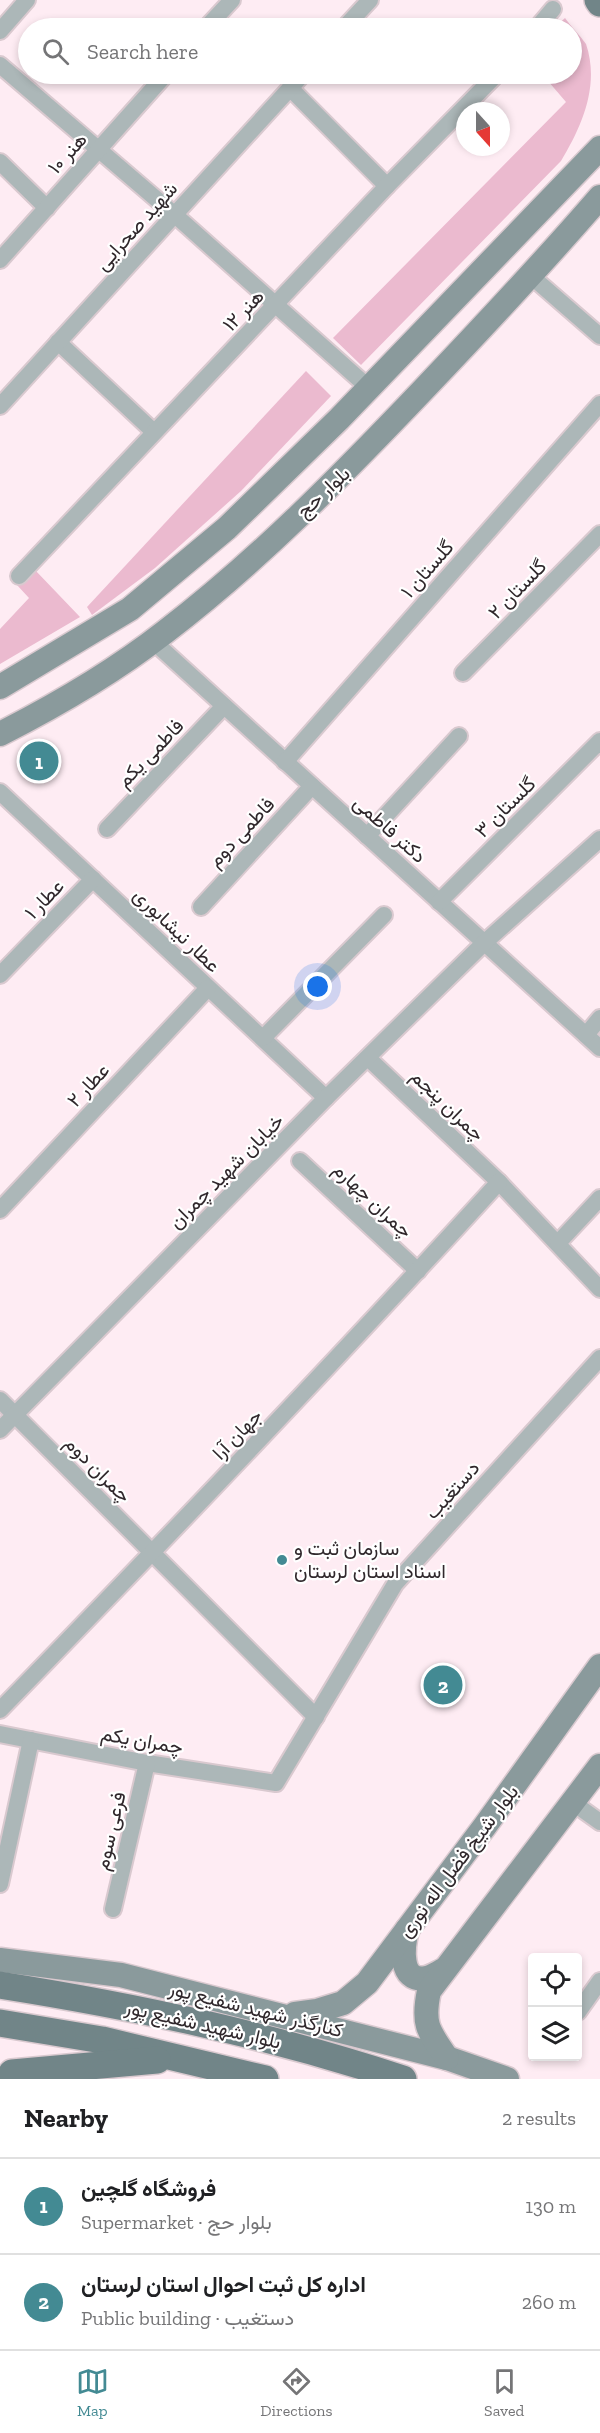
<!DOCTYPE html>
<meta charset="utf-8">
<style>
body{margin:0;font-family:"Zilla Slab",Vazirmatn,serif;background:#f2f2f2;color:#202124}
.controls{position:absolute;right:18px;bottom:18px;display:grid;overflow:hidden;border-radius:6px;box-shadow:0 3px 9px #0003}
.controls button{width:54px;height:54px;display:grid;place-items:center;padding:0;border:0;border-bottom:2px solid #e0e0e0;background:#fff;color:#202124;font:30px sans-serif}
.compass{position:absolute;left:456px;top:102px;width:54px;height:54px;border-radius:50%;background:#fff;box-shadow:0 3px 9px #0003;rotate:159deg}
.you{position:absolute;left:318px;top:987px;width:21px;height:21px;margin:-15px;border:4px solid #fff;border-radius:50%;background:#1a73e8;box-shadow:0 0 0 9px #1a73e833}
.badge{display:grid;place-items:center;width:39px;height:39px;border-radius:50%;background:#438a93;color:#fff;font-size:20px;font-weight:700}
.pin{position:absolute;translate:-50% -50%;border:3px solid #fff;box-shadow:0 2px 6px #0006}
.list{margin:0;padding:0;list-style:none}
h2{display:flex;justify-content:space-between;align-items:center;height:78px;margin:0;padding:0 24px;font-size:26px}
h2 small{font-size:20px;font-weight:400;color:#757577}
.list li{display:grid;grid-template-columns:39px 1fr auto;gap:18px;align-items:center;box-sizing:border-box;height:96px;padding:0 24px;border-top:2px solid #e0e0e0}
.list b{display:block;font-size:22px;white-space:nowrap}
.list p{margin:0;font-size:20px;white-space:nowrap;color:#757577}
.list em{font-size:20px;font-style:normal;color:#757577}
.icon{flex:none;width:33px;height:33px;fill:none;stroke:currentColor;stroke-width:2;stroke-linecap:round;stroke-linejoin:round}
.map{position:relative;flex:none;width:600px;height:2079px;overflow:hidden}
.search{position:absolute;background:#fff;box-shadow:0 3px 9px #0003;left:18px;right:18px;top:18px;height:66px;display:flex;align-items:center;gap:15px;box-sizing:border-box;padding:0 21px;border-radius:33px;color:#757577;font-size:22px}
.sheet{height:270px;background:#fff}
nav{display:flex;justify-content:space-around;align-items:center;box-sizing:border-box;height:84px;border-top:2px solid #e0e0e0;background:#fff;font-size:16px;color:#757577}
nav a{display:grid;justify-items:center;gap:3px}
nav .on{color:#438a93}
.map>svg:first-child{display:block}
.green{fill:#ebbacf}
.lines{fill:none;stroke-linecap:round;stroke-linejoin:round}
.street-casing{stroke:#d9c9cf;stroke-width:20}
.secondary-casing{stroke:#d9c9cf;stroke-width:27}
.primary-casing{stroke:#d9c9cf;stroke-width:30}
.street{stroke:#acb7b8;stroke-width:16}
.secondary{stroke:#8a9a9c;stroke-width:24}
.primary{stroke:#718588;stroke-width:27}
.poi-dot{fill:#438a93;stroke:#fff;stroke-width:2}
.labels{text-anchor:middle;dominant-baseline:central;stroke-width:4.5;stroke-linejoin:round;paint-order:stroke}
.street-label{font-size:20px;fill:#30282c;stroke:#fff}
.poi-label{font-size:20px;fill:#30282c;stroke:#fff;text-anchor:start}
</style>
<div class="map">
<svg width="600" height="2079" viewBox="0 0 600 2079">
<rect width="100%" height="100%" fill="#feecf3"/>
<!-- green -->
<g class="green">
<path d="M565 18C571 27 580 35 586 44 600 85 582 126 561 161L361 365 333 338 566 102 542 74H572V28H554Z"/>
<polygon points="306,371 331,396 241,491 155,568 92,615 87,607"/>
<polygon points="35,570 80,617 0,664 0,629 29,598 17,585"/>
</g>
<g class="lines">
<defs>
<g id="street">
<polyline points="206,28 232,0"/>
<polyline points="344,28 370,0"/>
<polyline points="537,28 553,9"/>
<polyline points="0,31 27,0"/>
<polyline points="0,65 175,215 369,388"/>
<polyline points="290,88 387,186"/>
<polyline points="0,162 47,208"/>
<polyline points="0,260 166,74"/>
<polyline points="531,276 600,336"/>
<polyline points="58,342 154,432"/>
<polyline points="0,406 303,74"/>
<polyline points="19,576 387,186 497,74"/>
<polyline points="153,641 600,1048"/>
<polyline points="463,673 600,534"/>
<polyline points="285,762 600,404"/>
<polyline points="0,792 326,1098"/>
<polyline points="107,829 224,706"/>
<polyline points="367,836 459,736"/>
<polyline points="439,902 600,741"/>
<polyline points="201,907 312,786"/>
<polyline points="0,975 93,879"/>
<polyline points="586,1035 600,1018"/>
<polyline points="263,1038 384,915"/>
<polyline points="368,1058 499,1182 600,1289"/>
<polyline points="300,1161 418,1271"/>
<polyline points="0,1210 208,988"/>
<polyline points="558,1243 600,1198"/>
<polyline points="0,1400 316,1717"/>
<polyline points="0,1430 326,1098 484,943 600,839"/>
<path d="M0 1710C169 1536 336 1361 499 1182"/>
<polyline points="0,1734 147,1763 276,1783 395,1584 600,1358"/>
<polyline points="572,1802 600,1822"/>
<polyline points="0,1884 31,1740"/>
<polyline points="113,1909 147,1763"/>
<polyline points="578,2012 600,1981"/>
</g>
<g id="secondary">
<polyline points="0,687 130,609 227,528 339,419 600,148"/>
<path d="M0 734C57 705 115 671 165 632 259 560 342 475 423 390 483 327 543 263 600 197"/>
<path d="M407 1930C403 1945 398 1983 426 1978 432 1977 439 1972 444 1970"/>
<polyline points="0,1960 121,1975 447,2058 507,2079"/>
<polyline points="295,2014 317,2011 343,2003 367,1983 485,1826 600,1666"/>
<path d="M447 2058C428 2031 422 2024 429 1991L600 1766"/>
</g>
<g id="primary">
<polyline points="598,0 600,3"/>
<path d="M0 1985C139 2007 269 2035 403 2079"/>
<polyline points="0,2023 102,2040 265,2079"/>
<polyline points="12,2073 157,2060"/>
</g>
</defs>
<!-- street casing -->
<use href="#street" class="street-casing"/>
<!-- secondary casing -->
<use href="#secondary" class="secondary-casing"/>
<!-- primary casing -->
<use href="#primary" class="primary-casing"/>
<!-- street -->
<use href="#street" class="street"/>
<!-- secondary -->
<use href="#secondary" class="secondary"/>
<!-- primary -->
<use href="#primary" class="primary"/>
</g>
<!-- markers -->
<circle class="poi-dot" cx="282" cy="1560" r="6"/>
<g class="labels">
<!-- street labels -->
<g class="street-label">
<text transform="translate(67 153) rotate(-48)">هنر ۱۰</text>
<text transform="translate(136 226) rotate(-48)">شهید صحرایی</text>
<text transform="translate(243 310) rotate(-46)">هنر ۱۲</text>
<text transform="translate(323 492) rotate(-43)">بلوار حج</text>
<text transform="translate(427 569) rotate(-49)">گلستان ۱</text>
<text transform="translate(517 589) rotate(-46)">گلستان ۲</text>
<text transform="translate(150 753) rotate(-46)">فاطمی یکم</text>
<text transform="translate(505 807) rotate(-45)">گلستان ۳</text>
<text transform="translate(390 829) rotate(42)">دکتر فاطمی</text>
<text transform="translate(241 832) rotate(-47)">فاطمی دوم</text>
<text transform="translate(44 899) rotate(-46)">عطار ۱</text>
<text transform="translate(177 930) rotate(44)">عطار نیشابوری</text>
<text transform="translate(88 1085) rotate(-47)">عطار ۲</text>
<text transform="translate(448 1105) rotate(44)">چمران پنجم</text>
<text transform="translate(226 1171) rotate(-45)">خیابان شهید چمران</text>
<text transform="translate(373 1200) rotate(43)">چمران چهارم</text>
<text transform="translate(237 1434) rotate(-46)">جهان آرا</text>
<text transform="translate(98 1469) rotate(45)">چمران دوم</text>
<text transform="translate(452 1490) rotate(-48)">دستغیب</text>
<text transform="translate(142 1740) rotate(10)">چمران یکم</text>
<text transform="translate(110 1831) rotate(-77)">فرعی سوم</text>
<text transform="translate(458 1861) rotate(-53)">بلوار شیخ فضل اله نوری</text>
<text transform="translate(256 2009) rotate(14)">کنارگذر شهید شفیع پور</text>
<text transform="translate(203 2024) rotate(13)">بلوار شهید شفیع پور</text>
</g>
<!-- poi labels -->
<g class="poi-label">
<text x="294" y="1548">سازمان ثبت و<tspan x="294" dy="23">اسناد استان لرستان</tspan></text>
</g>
</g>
</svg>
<div class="controls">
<button><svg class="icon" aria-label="locate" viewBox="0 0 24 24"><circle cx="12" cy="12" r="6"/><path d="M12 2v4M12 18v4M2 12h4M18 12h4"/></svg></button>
<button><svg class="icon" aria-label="layers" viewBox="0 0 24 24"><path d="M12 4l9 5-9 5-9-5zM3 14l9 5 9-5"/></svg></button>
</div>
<svg class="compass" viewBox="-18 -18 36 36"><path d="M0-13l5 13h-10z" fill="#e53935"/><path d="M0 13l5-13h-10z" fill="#757577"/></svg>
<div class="you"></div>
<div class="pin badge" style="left:39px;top:761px">1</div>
<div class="pin badge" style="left:443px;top:1685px">2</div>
<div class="search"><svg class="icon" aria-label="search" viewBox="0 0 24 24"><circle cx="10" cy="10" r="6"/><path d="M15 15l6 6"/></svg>Search here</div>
</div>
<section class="sheet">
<h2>Nearby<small>2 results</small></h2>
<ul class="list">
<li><span class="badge">1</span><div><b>فروشگاه گلچین</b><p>Supermarket · بلوار حج</p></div><em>130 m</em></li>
<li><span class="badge">2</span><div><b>اداره کل ثبت احوال استان لرستان</b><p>Public building · دستغیب</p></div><em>260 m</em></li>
</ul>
</section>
<nav>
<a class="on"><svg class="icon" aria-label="map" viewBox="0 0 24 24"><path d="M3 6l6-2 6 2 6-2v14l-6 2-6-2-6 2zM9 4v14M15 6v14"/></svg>Map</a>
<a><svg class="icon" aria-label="directions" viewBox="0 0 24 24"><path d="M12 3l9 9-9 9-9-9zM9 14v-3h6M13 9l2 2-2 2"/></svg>Directions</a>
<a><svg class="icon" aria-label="saved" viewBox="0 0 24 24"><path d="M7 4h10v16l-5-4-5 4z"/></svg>Saved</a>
</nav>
